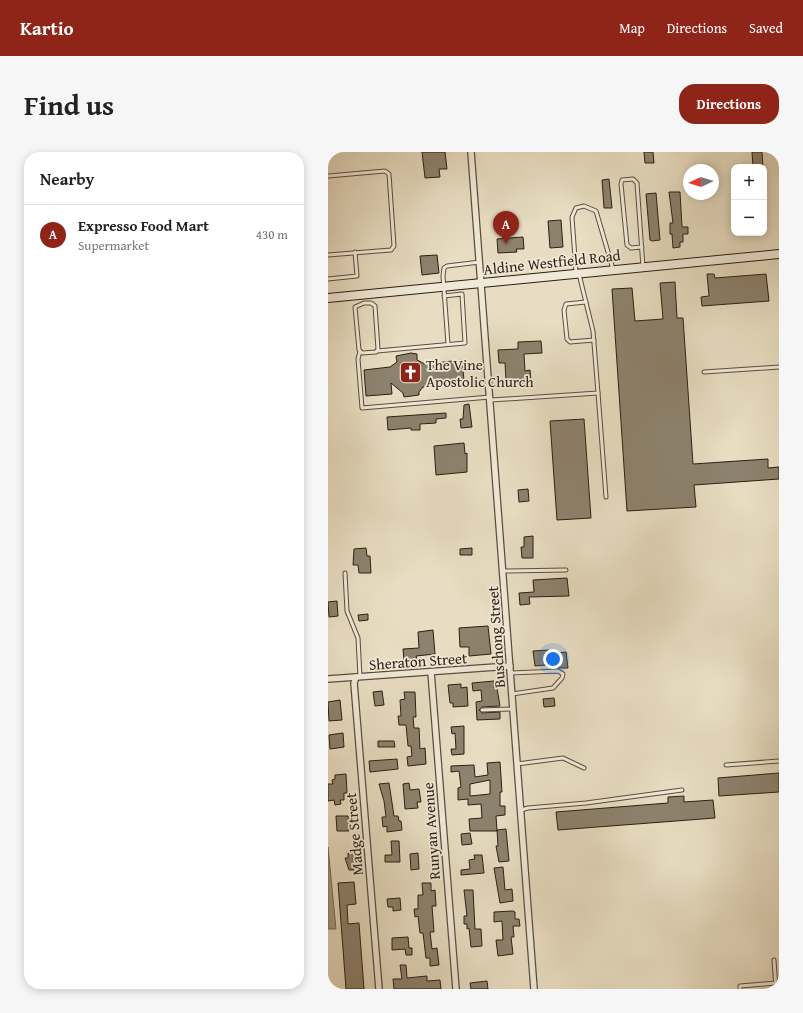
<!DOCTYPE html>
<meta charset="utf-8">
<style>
body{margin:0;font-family:"Gentium Book Plus",serif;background:#f6f6f6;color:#222}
.controls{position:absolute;right:12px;top:12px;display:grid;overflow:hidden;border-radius:8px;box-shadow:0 2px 10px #0003}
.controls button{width:36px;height:36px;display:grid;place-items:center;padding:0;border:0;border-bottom:1px solid #e0e0e0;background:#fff;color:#222;font:20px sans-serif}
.compass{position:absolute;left:355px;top:12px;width:36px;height:36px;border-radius:50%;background:#fff;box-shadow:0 2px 10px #0003;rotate:266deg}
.you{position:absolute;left:225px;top:507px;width:14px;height:14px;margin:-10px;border:3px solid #fff;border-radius:50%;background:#1a73e8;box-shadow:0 0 0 6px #1a73e833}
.badge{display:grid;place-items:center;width:26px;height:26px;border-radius:50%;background:#8f2418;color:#fff;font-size:13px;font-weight:700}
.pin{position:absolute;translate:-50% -33px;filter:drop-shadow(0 1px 2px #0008)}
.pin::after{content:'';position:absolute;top:21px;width:14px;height:12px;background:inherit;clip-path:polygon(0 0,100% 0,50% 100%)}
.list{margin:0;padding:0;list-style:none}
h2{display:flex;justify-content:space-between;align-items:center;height:52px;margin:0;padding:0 16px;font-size:17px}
h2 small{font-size:13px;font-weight:400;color:#767676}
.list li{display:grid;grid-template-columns:26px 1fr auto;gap:12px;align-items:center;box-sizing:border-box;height:60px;padding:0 16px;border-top:1px solid #e0e0e0}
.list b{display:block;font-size:15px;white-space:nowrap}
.list p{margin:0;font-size:13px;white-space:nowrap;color:#767676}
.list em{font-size:13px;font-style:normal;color:#767676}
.map{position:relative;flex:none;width:451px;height:837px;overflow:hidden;border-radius:16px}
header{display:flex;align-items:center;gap:24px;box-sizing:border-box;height:56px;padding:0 20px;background:#8f2418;color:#fff}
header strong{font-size:19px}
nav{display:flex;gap:22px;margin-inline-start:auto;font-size:14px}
.intro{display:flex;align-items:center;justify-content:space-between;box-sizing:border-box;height:96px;padding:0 24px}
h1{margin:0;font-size:28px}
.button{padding:10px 18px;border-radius:16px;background:#8f2418;color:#fff;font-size:14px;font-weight:700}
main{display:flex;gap:24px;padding:0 24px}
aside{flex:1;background:#fff;border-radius:16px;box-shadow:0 2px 10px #0003}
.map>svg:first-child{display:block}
.water{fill:#a79c87;stroke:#756a59}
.building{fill:#8d826e;stroke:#2a1f14;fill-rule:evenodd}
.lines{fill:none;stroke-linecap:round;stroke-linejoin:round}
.service-casing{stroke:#5a4e40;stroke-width:5}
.minor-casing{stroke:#5a4e40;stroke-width:8}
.secondary-casing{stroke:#2a1f14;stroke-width:10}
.service{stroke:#f0e9d7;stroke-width:3}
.minor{stroke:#f0e9d7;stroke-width:5.5}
.secondary{stroke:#f0e9d7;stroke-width:8}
.labels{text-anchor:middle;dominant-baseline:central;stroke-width:3.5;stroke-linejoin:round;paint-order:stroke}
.street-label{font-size:15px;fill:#2a1f14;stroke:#f0e9d7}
.poi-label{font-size:15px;fill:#2a1f14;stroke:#f0e9d7;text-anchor:start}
</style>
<header>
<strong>Kartio</strong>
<nav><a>Map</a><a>Directions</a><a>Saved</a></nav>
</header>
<div class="intro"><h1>Find us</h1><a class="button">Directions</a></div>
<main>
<aside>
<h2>Nearby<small></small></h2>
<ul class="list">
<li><span class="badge">A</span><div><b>Expresso Food Mart</b><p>Supermarket</p></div><em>430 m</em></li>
</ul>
</aside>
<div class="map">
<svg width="451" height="837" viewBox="0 0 451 837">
<rect width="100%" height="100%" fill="#e8ddc2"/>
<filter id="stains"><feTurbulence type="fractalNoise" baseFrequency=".005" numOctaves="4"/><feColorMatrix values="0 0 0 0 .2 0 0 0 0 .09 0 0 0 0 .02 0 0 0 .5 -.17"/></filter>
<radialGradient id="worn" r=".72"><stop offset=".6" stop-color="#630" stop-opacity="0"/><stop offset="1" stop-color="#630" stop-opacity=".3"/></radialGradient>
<!-- water -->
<polygon class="water" points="0,695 8,777 0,777"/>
<!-- building -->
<g class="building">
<polygon points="94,0 117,0 119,17 111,17 112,25 97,26"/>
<polygon points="316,0 325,0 326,11 317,11"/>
<polygon points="424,0 434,0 435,15 425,15"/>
<polygon points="281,27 284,56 276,56 274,28"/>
<polygon points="341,40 352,40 354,75 360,75 360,82 355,82 355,90 352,90 352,95 345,96 344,82 342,82 342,71 345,71"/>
<polygon points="328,41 332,88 324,89 322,88 318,42"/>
<polygon points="233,68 235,95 222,96 220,69"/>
<polygon points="195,85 196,97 188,97 189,100 170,101 169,87"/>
<polygon points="109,103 111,121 94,123 92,104"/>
<polygon points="379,122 386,122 387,126 438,122 441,149 374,154 373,145 381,144"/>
<polygon points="347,130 349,166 355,166 365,312 440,307 440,316 451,315 451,327 366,333 368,355 299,359 284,137 304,136 307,169 335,167 332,131"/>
<polygon points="213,189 214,201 196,202 197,219 202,218 203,230 194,231 194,227 178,228 177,211 171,211 170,198 190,197 190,190"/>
<polygon points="83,201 89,202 89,208 97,212 134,208 136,228 101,232 102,234 95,235 91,240 91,243 76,245 75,241 63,231 64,242 38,244 36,218 62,215 69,210 68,204"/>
<polygon points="141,252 144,275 133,276 132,267 135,267 136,253"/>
<polygon points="118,261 118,266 108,267 108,271 92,272 92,278 83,278 83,276 60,278 59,265"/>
<polygon points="256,267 263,366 229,368 222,269"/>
<polygon points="136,291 137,302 139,301 139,320 108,323 106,294"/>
<polygon points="200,337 201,349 191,350 190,338"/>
<polygon points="205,384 205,406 194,406 193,395 196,395 196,385"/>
<polygon points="38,396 39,404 42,404 43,421 31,421 30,413 25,413 26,397"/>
<polygon points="144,396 144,403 132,403 132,397"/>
<polygon points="239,426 241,444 201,445 202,452 192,453 191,441 206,440 205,428"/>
<polygon points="9,449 10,464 1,465 0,450"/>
<polygon points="40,462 40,468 31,469 30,463"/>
<polygon points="160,474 163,502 141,504 141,495 132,495 131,476"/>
<polygon points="105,478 107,502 88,504 89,507 76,508 75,497 91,496 90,480"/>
<polygon points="221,498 221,502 238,500 240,516 229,516 229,512 207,514 205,499"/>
<polygon points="166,529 166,536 169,536 172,554 154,555 151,558 154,561 172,560 172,567 149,568 148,550 154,549 153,538 145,539 144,531"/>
<polygon points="133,532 133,536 139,535 140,554 125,555 125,551 122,551 120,533"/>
<polygon points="54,539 56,553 47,554 45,540"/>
<polygon points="76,540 87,540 88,565 85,565 86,576 91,576 92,597 97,596 98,612 80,614 79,605 84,604 83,594 80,594 78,573 71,573 70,564 73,564 72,548 77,547"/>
<polygon points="226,546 227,554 216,555 215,547"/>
<polygon points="12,548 14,568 1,569 0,550"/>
<polygon points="136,574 136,602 124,603 123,597 128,597 127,581 124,582 123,575"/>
<polygon points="15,581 16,595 2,597 1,583"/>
<polygon points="50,589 66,589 67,595 50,595"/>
<polygon points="69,607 70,617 42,620 41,609"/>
<path d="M172 610 174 640H172V654H177V663L168 664 169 679H142L141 667 154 666 153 652 140 653V647L130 648V636L133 635 131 619 123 620V614L146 613 147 625 160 623 159 611ZM162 628V642L142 644V632Z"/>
<polygon points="451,621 451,640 391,644 390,626"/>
<polygon points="18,622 19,641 16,641 16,648 12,648 13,652 7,653 6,648 0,649 0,632 5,632 4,628 7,627 7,623"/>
<polygon points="61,631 66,664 70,664 71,669 73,669 74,678 59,680 59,674 55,675 54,665 58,665 56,649 51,632"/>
<polygon points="81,631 82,638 91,637 93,650 89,650 90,656 77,657 75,632"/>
<polygon points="356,644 356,650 385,648 387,666 230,678 228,660 340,651 340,645"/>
<polygon points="8,664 20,664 21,679 9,679"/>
<polygon points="178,677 181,709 171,710 168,694 170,694 169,678"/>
<polygon points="142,681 144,692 134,693 133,682"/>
<polygon points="63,689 71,689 72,710 57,710 57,703 64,703"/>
<polygon points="27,700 27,705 25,706 26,718 21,718 17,706 20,706 20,701"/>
<polygon points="90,701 91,717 83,718 82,702"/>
<polygon points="146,703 154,703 156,721 133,723 133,718 142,717 141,708 147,707"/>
<polygon points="175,715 177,738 184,737 185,749 172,751 166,716"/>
<polygon points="26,730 28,752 19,753 20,772 31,771 36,837 18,837 10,731"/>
<polygon points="94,731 103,731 103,739 107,738 108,754 104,754 106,780 102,780 104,797 109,796 111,813 102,814 102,806 98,806 95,781 92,781 90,764 87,765 86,757 90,757 90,743 95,743"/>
<polygon points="136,738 145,738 147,777 153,777 154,794 143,795 141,776 139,777 139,772 136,772 136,764 139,764"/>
<polygon points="72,746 73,758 65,759 65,755 60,755 59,747"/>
<polygon points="185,759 187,760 187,767 191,767 192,774 185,774 186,785 183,785 185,802 170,804 168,788 175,788 174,769 166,770 166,760"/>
<polygon points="80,785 81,796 84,796 84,803 78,803 77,797 64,798 64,786"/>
<polygon points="72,813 78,813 79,826 99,824 99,829 112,828 113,837 66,837 65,827 74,827"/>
<polygon points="159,829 160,837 143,837 142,831"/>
</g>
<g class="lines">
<defs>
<g id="service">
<polyline points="0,24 57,19 61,22 66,94 63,98 0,103"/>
<polyline points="314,95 303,96 299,93 293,32 294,28 305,27 309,31 315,115"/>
<polyline points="248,120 244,65 248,56 256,54 268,59 285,117"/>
<polyline points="0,127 29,124 27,100"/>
<polyline points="258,150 238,152 236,158 239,187 242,190 266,188"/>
<polygon points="36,151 43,151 47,154 50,197 48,200 34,201 31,198 27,155"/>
<polyline points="120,192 115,124 116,116 119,114 152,110"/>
<polyline points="32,199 30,207 34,256 162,245"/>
<polyline points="49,199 137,191 134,142 116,144"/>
<polyline points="376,220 451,215"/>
<polyline points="270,241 278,345"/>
<polyline points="163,248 270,241 265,179 251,122"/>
<polyline points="175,419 238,418"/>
<polyline points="17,421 19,459 30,486 32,525"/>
<polyline points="183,521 230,519 235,522 234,526 225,536 184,542"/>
<polyline points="154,558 185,557"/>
<polyline points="189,612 235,606 256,616"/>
<polyline points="398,613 451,609"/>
<polyline points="193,658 200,656 258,651 354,638"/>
<polyline points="446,808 448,837"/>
<polyline points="412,837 412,834 448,831"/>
</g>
<g id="minor">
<polyline points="143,0 206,837"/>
<polyline points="103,520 128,837"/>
<polyline points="28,525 26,531 51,837"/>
<polyline points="0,527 182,514"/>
</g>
<polyline id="secondary" points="0,146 451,102"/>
</defs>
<!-- service casing -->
<use href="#service" class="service-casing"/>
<!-- minor casing -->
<use href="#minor" class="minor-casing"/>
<!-- secondary casing -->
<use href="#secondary" class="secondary-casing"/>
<!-- service -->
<use href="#service" class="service"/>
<!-- minor -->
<use href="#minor" class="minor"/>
<!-- secondary -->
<use href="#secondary" class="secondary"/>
</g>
<!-- icons -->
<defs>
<symbol id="church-square" viewBox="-11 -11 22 22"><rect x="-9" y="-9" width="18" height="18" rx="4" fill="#8f2418" stroke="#f0e9d7"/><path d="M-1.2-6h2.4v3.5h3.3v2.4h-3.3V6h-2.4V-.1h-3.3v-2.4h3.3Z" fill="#fff"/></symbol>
</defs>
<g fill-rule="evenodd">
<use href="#church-square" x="70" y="208" width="25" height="25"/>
</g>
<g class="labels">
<!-- street labels -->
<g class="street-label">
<text transform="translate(224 110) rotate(-6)">Aldine Westfield Road</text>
<text transform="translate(168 485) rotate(-94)">Buschong Street</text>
<text transform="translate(90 509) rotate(-4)">Sheraton Street</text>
<text transform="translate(103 679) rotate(-94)">Runyan Avenue</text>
<text transform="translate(26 682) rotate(-95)">Madge Street</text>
</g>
<!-- poi labels -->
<g class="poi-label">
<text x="98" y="212">The Vine<tspan x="98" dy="17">Apostolic Church</tspan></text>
</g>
</g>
<rect width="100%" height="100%" filter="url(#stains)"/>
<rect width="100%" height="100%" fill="url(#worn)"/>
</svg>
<div class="controls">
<button>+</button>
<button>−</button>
</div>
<svg class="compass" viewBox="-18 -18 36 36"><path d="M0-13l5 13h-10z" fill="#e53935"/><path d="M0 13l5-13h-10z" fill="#767676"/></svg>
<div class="you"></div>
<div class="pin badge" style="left:178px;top:92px">A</div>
</div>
</main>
